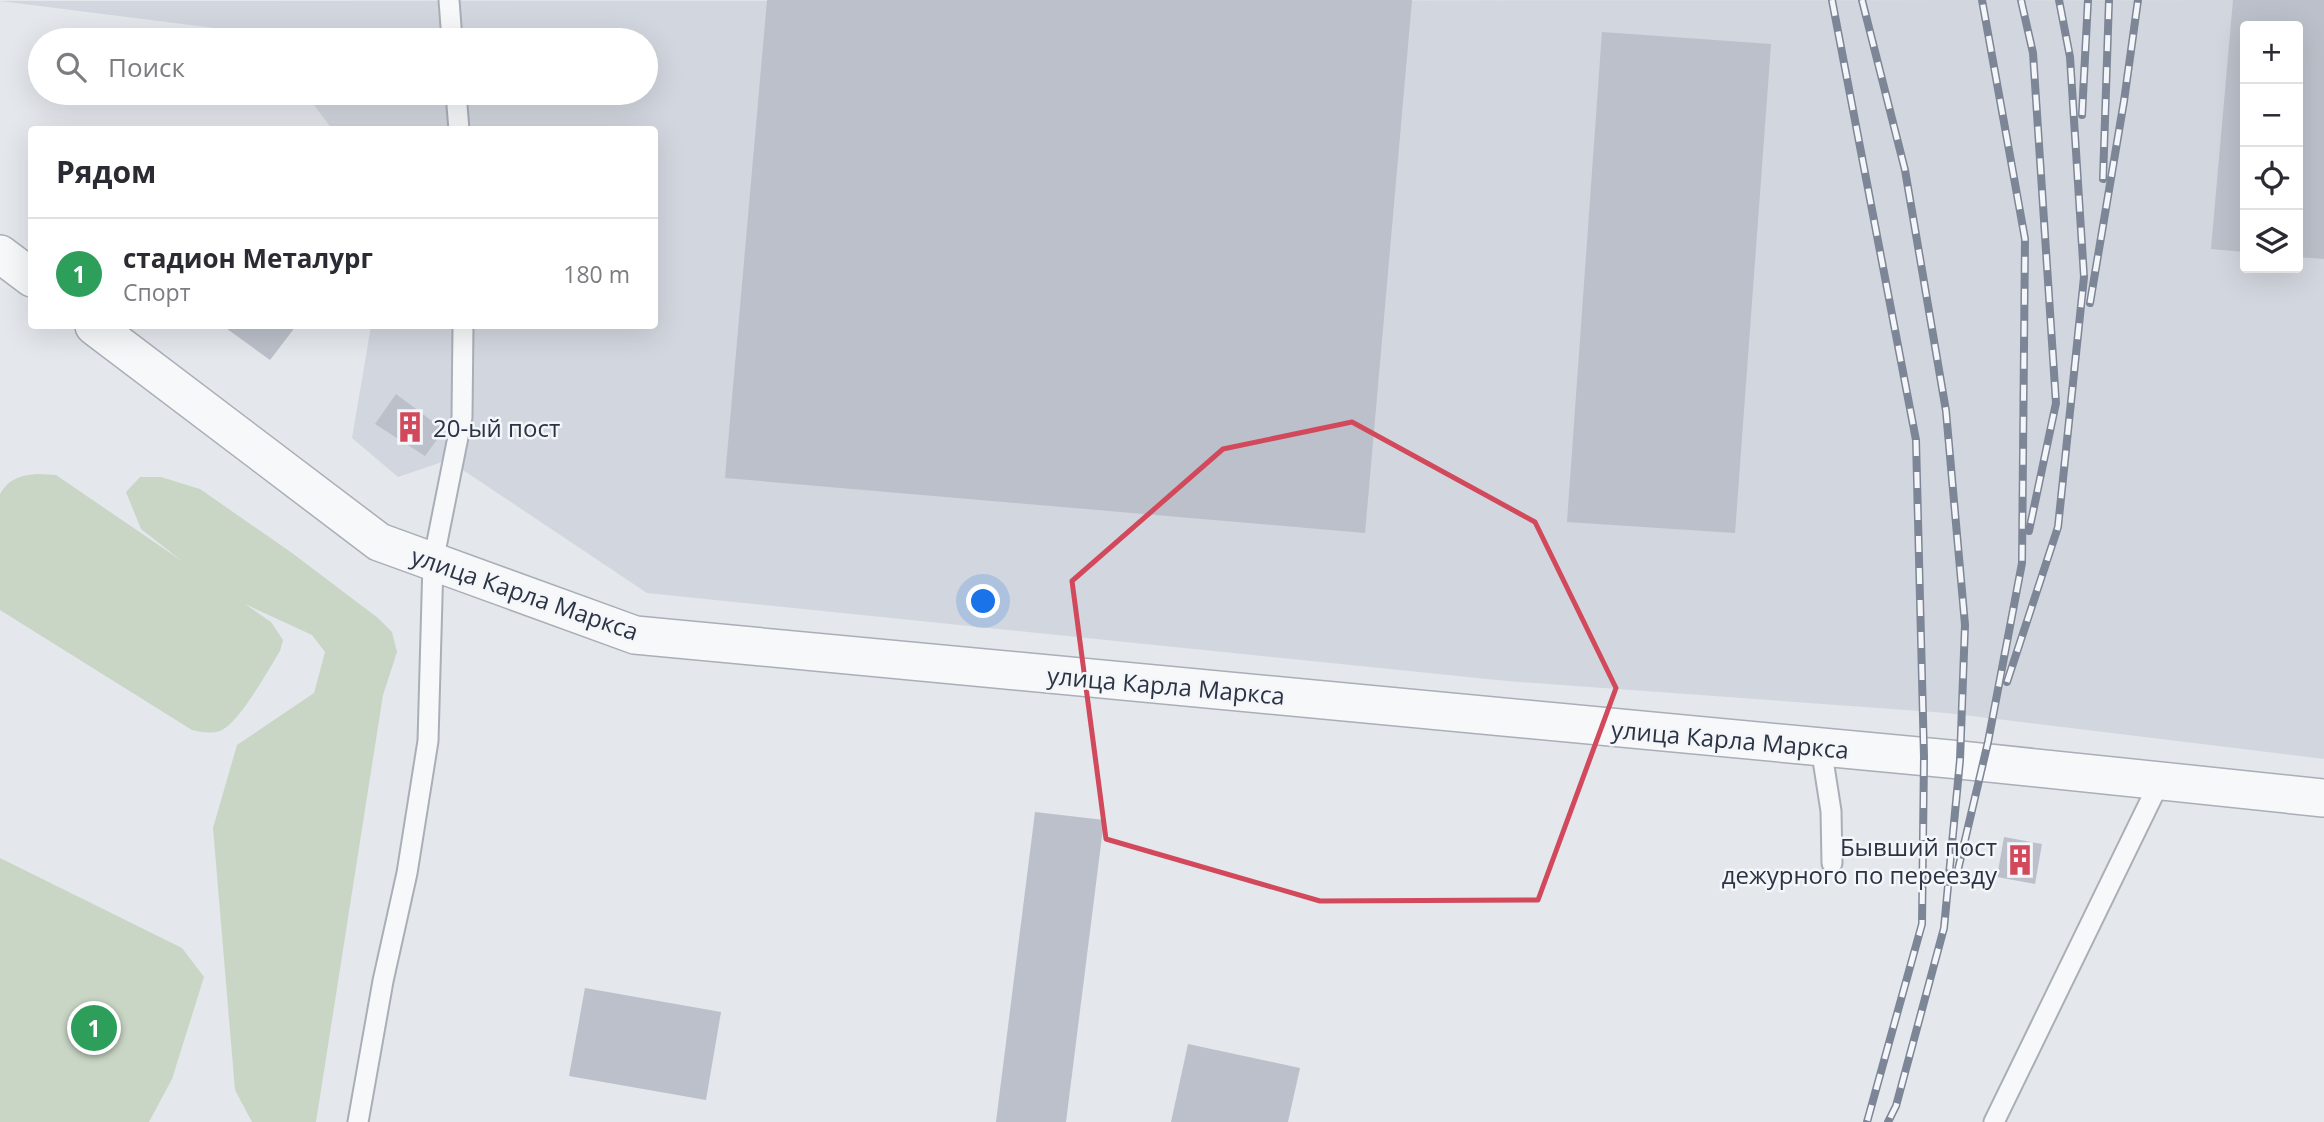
<!DOCTYPE html>
<html lang="ru">
<meta charset="utf-8">
<style>
body{margin:0;font-family:"Open Sans",sans-serif;background:#f7f7f7;color:#2b2b33}
.controls{position:absolute;right:21px;top:21px;display:grid;overflow:hidden;border-radius:7px;box-shadow:0 7px 28px #0002}
.controls button{width:63px;height:63px;display:grid;place-items:center;padding:0;border:0;border-bottom:2px solid #e1e1e2;background:#fff;color:#2b2b33;font:35px sans-serif}
.you{position:absolute;left:984px;top:602px;width:24px;height:24px;margin:-18px;border:5px solid #fff;border-radius:50%;background:#1a73e8;box-shadow:0 0 0 10px #1a73e833}
.badge{display:grid;place-items:center;width:46px;height:46px;border-radius:50%;background:#7c3aed;color:#fff;font-size:23px;font-weight:700}
.pin{position:absolute;translate:-50% -50%;border:4px solid #fff;box-shadow:0 2px 7px #0006}
.list{margin:0;padding:0;list-style:none}
h2{display:flex;justify-content:space-between;align-items:center;height:91px;margin:0;padding:0 28px;font-size:30px}
h2 small{font-size:23px;font-weight:400;color:#7c7c81}
.list li{display:grid;grid-template-columns:46px 1fr auto;gap:21px;align-items:center;box-sizing:border-box;height:112px;padding:0 28px;border-top:2px solid #e1e1e2}
.list b{display:block;font-size:26px;white-space:nowrap}
.list p{margin:0;font-size:23px;white-space:nowrap;color:#7c7c81}
.list em{font-size:23px;font-style:normal;color:#7c7c81}
.icon{flex:none;width:38px;height:38px;fill:none;stroke:currentColor;stroke-width:2;stroke-linecap:round;stroke-linejoin:round}
.map{position:relative;flex:none;width:2324px;height:1122px;overflow:hidden}
.search{position:absolute;background:#fff;box-shadow:0 7px 28px #0002;left:28px;top:28px;width:630px;height:77px;display:flex;align-items:center;gap:18px;box-sizing:border-box;padding:0 24px;border-radius:38px;color:#7c7c81;font-size:26px}
.panel{position:absolute;background:#fff;box-shadow:0 7px 28px #0002;left:28px;top:126px;width:630px;height:203px;border-radius:7px}
.map>svg:first-child{display:block}
.built{fill:#d2d6de;fill-rule:evenodd}
.green{fill:#c9d6c5}
.building{fill:#bbc0ca}
.lines{fill:none;stroke-linecap:round;stroke-linejoin:round}
.service-casing{stroke:#a9aeb7;stroke-width:23}
.minor-casing{stroke:#a9aeb7;stroke-width:40}
.service{stroke:#f7f8fa;stroke-width:19}
.minor{stroke:#f7f8fa;stroke-width:37}
.rail-casing{stroke:#7d8696;stroke-width:8}
.rail{stroke:#f4f6f9;stroke-width:5;stroke-dasharray:16;stroke-linecap:butt}
.marked{fill:none;stroke:#d1495b;stroke-width:5;stroke-linejoin:round}
.labels{text-anchor:middle;dominant-baseline:central;stroke-width:5;stroke-linejoin:round;paint-order:stroke}
.poi-label{font-size:24px;fill:#2b3445;stroke:#f4f6f9;text-anchor:start}
.street-label{font-size:24px;fill:#2b3445;stroke:#f4f6f9}
</style>
<div class="map">
<svg width="2324" height="1122" viewBox="0 0 2324 1122">
<rect width="100%" height="100%" fill="#e4e7ec"/>
<!-- built -->
<path class="built" d="M2324 0V759L1947 713 1507 681 647 593 448 460 398 477 352 438 371 326H654V130L332 129 305 93H646V40H267L262 34 0 1ZM2245 26H2298V268H2245Z"/>
<!-- green -->
<g class="green">
<path d="M36 474 56 475 182 561 141 529 126 492 140 477H161L200 489 292 553 378 618 392 632 397 652 383 695 316 1122H252L235 1090 213 828 237 745 314 693 325 652 312 635 245 604 271 622 283 640 280 651C268 670 239 724 220 731 210 734 201 732 192 730L0 610V494C9 479 19 476 36 474Z"/>
<polygon points="0,858 182,948 204,977 172,1079 149,1122 0,1122"/>
</g>
<!-- building -->
<g class="building">
<polygon points="767,0 1412,0 1365,533 725,478"/>
<polygon points="2233,0 2324,0 2324,259 2298,257 2298,26 2245,26 2245,252 2211,249"/>
<polygon points="1602,32 1771,44 1735,533 1567,522"/>
<polygon points="223,326 296,326 270,360"/>
<polygon points="396,394 444,430 425,456 375,424"/>
<polygon points="1035,812 1104,820 1066,1122 996,1122"/>
<polygon points="2004,837 2042,844 2035,884 1997,877"/>
<polygon points="585,988 721,1012 706,1100 569,1076"/>
<polygon points="1188,1044 1300,1068 1288,1122 1171,1122"/>
</g>
<g class="lines">
<defs>
<g id="service">
<polyline points="449,0 452,40"/>
<polyline points="456,93 459,130"/>
<polyline points="1821,747 1831,811 1832,863"/>
<polyline points="358,1122 383,981 407,873 428,741 433,562 462,417 463,326"/>
<polyline points="1994,1122 2160,781"/>
</g>
<g id="minor">
<polyline points="0,254 32,278"/>
<polyline points="94,326 379,542 635,635 1960,760 2324,798"/>
</g>
</defs>
<!-- service casing -->
<use href="#service" class="service-casing"/>
<!-- minor casing -->
<use href="#minor" class="minor-casing"/>
<!-- service -->
<use href="#service" class="service"/>
<!-- minor -->
<use href="#minor" class="minor"/>
<defs>
<g id="rail">
<polyline points="1832,0 1916,440 1924,757 1922,924 1867,1122"/>
<polyline points="1862,0 1905,170 1946,411 1965,625 1960,760 1944,928 1896,1106 1888,1122"/>
<polyline points="2021,0 2033,53 2056,403 2029,531"/>
<polyline points="2082,115 2088,0"/>
<polyline points="2103,179 2109,0"/>
<polyline points="2090,303 2124,101 2138,0"/>
<polyline points="2007,682 2058,527 2084,277 2070,57 2059,0"/>
<polyline points="1957,874 1988,742 2022,563 2025,239 1982,0"/>
</g>
</defs>
<!-- rail casing -->
<use href="#rail" class="rail-casing"/>
<!-- rail -->
<use href="#rail" class="rail"/>
</g>
<!-- marked area -->
<path class="marked" d="M1352 422 1535 522 1616 688 1538 900 1320 901 1106 839 1072 581 1223 449Z"/>
<!-- icons -->
<defs>
<symbol id="building-bare" viewBox="-9 -9 18 18"><path d="M-4-6H4V6H1V3H-1V6H-4ZM-2.5-4.3h1.7v1.8h-1.7ZM.8-4.3h1.7v1.8H.8ZM-2.5-1h1.7V.8h-1.7ZM.8-1h1.7V.8H.8Z" fill="#d1495b" stroke="#f4f6f9" stroke-width="2.5" paint-order="stroke"/></symbol>
</defs>
<g fill-rule="evenodd">
<use href="#building-bare" x="388" y="405" width="44" height="44"/>
<use href="#building-bare" x="1998" y="838" width="44" height="44"/>
</g>
<g class="labels">
<!-- poi labels -->
<g class="poi-label">
<text x="433" y="427">20-ый пост</text>
<text x="1997" y="846" text-anchor="end">Бывший пост<tspan x="1997" dy="28">дежурного по переезду</tspan></text>
</g>
<!-- street labels -->
<g class="street-label">
<text transform="translate(525 593) rotate(19)">улица Карла Маркса</text>
<text transform="translate(1166 685) rotate(5)">улица Карла Маркса</text>
<text transform="translate(1730 739) rotate(5)">улица Карла Маркса</text>
</g>
</g>
</svg>
<div class="controls">
<button>+</button>
<button>−</button>
<button><svg class="icon" aria-label="locate" viewBox="0 0 24 24"><circle cx="12" cy="12" r="6"/><path d="M12 2v4M12 18v4M2 12h4M18 12h4"/></svg></button>
<button><svg class="icon" aria-label="layers" viewBox="0 0 24 24"><path d="M12 4l9 5-9 5-9-5zM3 14l9 5 9-5"/></svg></button>
</div>
<div class="you"></div>
<div class="pin badge" style="left:94px;top:1028px;background:#2e9e5b">1</div>
<div class="search"><svg class="icon" aria-label="search" viewBox="0 0 24 24"><circle cx="10" cy="10" r="6"/><path d="M15 15l6 6"/></svg>Поиск</div>
<section class="panel">
<h2>Рядом<small></small></h2>
<ul class="list">
<li><span class="badge" style="background:#2e9e5b">1</span><div><b>стадион Металург</b><p>Спорт</p></div><em>180 m</em></li>
</ul>
</section>
</div>
